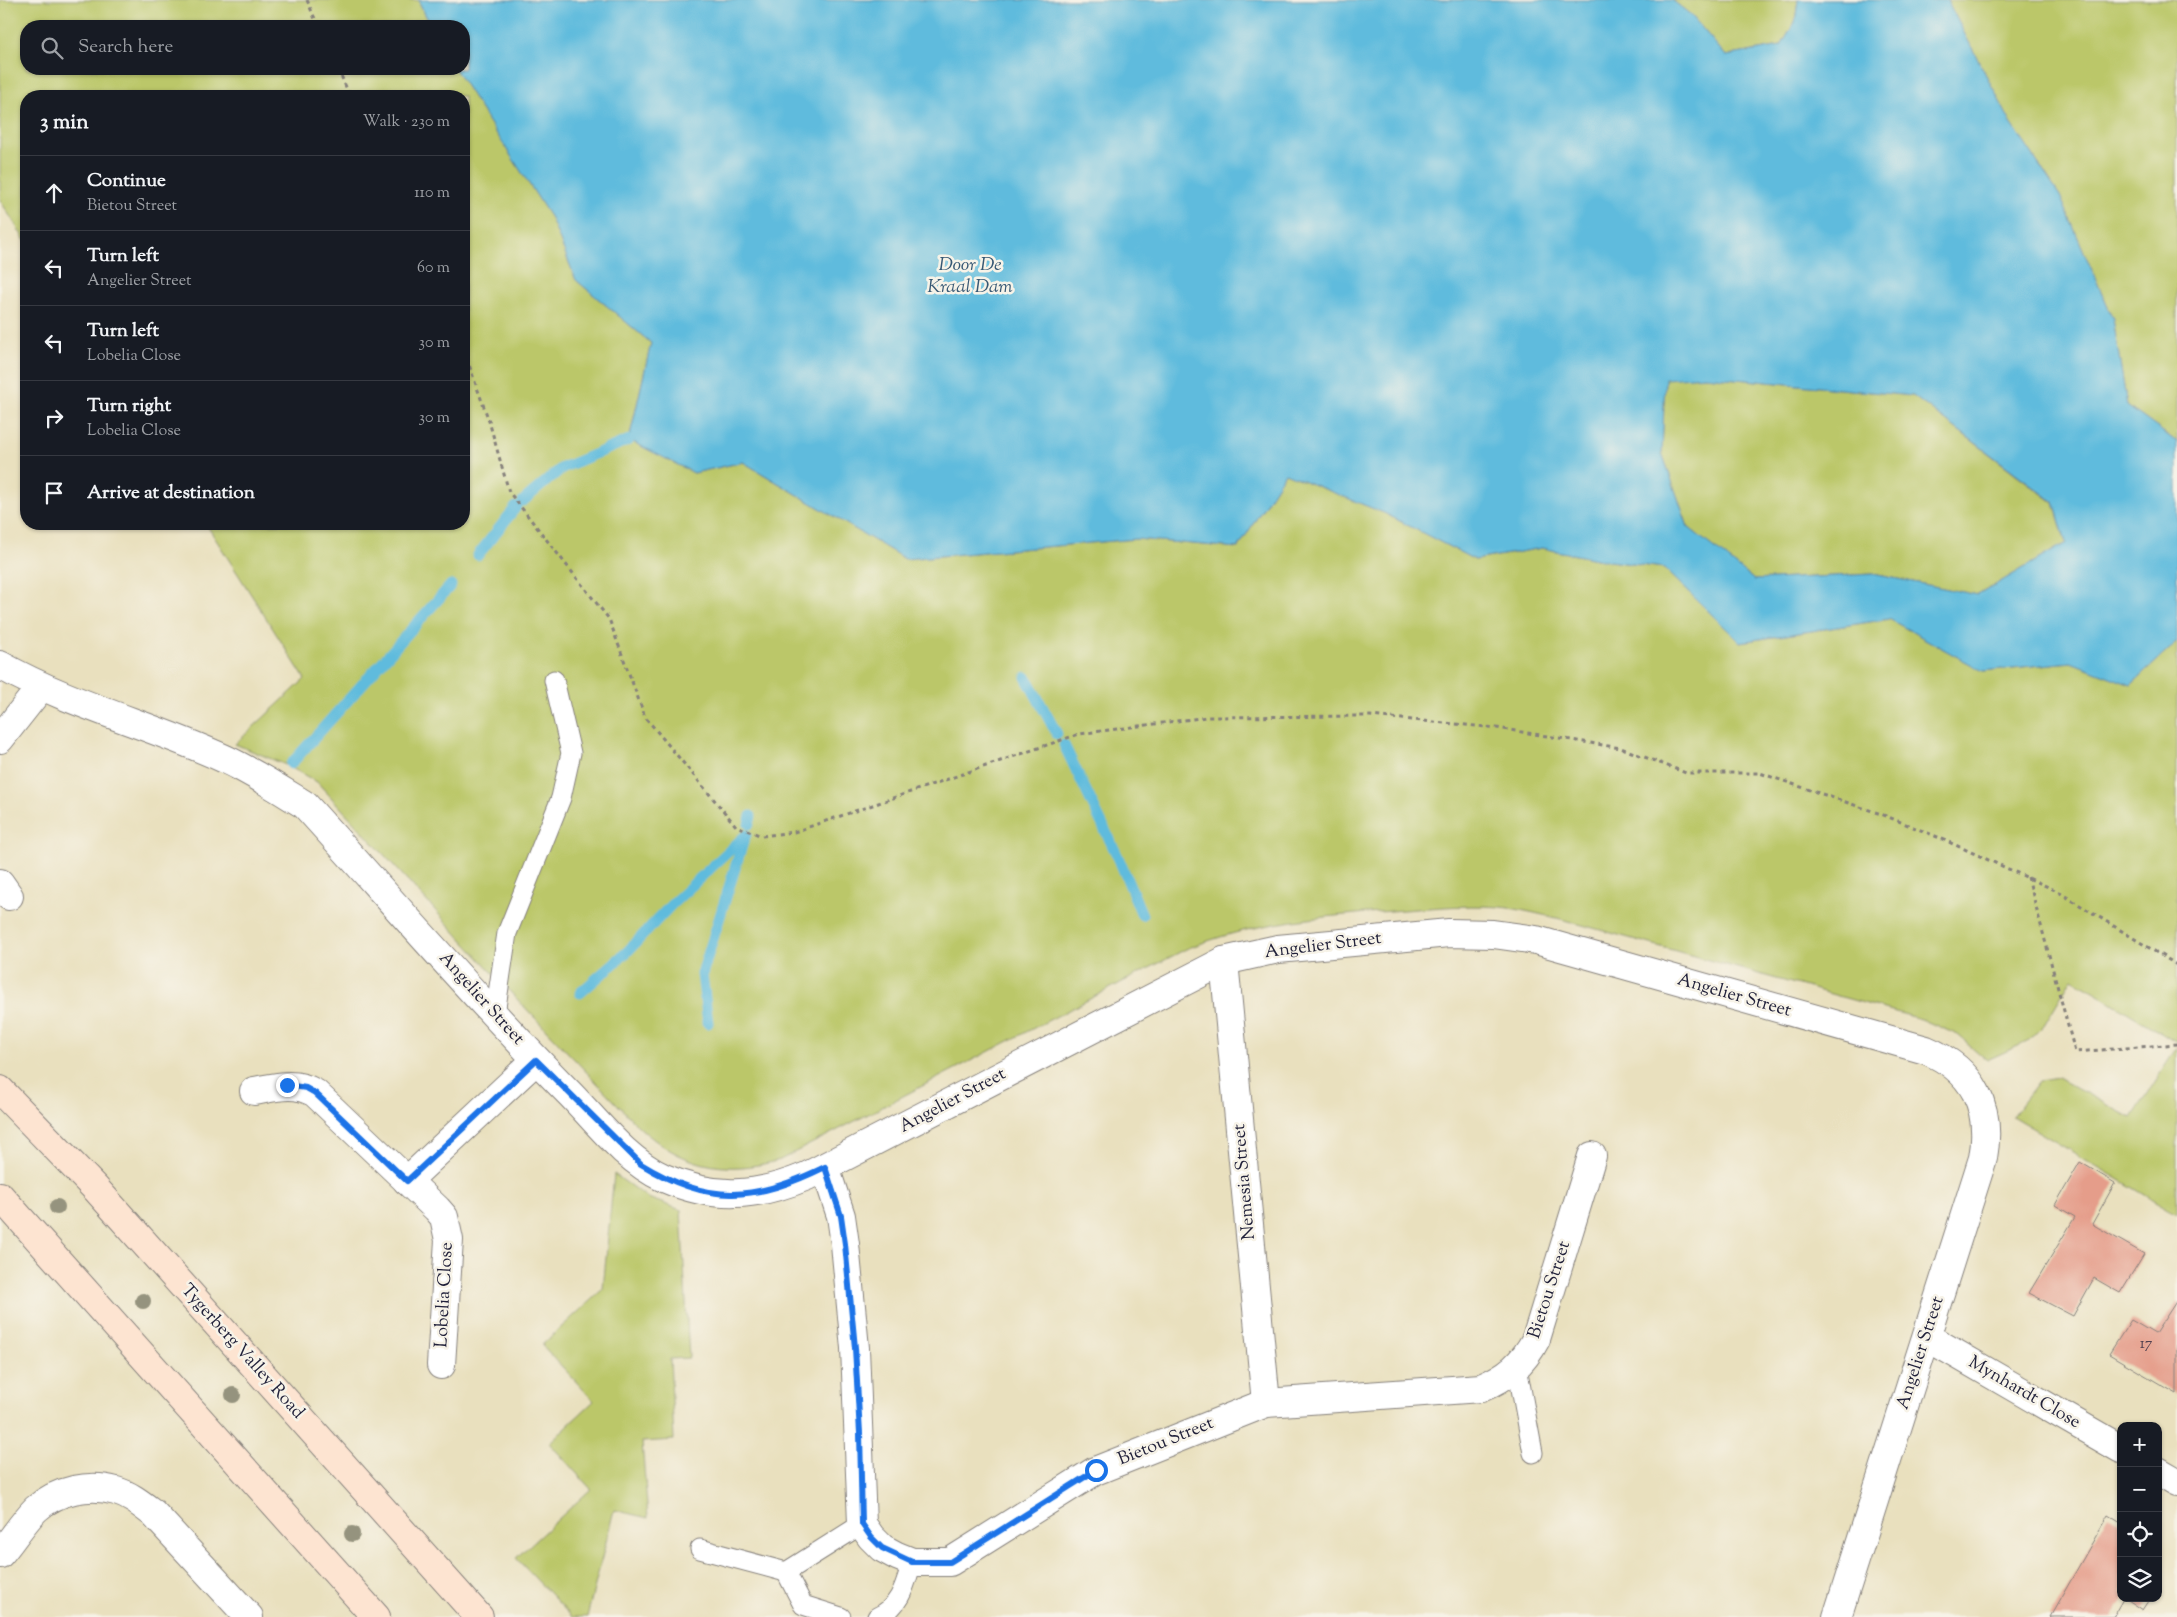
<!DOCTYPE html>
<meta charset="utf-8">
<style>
body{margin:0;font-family:"Sorts Mill Goudy",serif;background:#242831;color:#f1f3f6}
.controls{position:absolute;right:15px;bottom:15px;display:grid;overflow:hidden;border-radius:10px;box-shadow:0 1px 4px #0004}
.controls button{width:45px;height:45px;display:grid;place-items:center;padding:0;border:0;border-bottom:1px solid #363941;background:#171b24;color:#f1f3f6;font:25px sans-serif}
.stop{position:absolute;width:15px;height:15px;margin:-11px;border:4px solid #1a73e8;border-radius:50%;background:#fff}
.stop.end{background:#1a73e8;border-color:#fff;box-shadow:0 1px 5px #0008}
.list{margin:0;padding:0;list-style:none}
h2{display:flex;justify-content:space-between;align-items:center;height:65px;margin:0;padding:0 20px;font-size:21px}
h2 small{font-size:16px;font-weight:400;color:#9ea1a6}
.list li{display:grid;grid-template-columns:32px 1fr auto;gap:15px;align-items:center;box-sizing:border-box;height:75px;padding:0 20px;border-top:1px solid #363941}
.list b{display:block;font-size:19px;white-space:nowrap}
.list p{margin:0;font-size:16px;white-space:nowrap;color:#9ea1a6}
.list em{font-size:16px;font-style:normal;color:#9ea1a6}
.icon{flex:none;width:28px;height:28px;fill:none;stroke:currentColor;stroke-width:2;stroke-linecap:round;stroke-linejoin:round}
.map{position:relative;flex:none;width:2177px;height:1617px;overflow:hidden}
.search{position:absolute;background:#171b24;box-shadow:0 1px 4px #0004;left:20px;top:20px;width:450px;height:55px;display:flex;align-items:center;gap:12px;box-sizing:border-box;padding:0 18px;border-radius:20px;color:#9ea1a6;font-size:19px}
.panel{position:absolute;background:#171b24;box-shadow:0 1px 4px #0004;left:20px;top:90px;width:450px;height:440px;border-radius:20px}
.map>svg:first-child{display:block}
.green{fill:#bbc769;stroke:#6e7452}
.water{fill:#5fbbdd;stroke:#406e8c;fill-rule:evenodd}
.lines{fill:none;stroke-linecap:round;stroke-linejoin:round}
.stream{stroke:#5fbbdd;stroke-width:11}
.building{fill:#e59d8a}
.lane-casing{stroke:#86817c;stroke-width:21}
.street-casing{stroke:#86817c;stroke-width:30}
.secondary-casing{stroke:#86817c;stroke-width:30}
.path{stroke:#86817c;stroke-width:3;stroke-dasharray:4 4;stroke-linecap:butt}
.lane{stroke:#fff;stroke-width:19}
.street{stroke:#fff;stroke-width:28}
.secondary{stroke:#fde4d1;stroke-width:28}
.tree{fill:#95937e}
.route{stroke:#1a73e8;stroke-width:6}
.labels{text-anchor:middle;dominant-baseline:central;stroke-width:5;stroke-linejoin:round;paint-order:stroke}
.number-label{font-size:15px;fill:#53414f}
.street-label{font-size:18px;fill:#22223b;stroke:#f7f3e8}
.water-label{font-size:19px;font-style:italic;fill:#375874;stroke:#f7f3e8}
</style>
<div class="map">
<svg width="2177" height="1617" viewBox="0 0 2177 1617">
<rect width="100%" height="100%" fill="#f7f3e8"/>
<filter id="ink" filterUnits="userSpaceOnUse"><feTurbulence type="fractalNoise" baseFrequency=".02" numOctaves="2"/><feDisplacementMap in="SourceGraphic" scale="10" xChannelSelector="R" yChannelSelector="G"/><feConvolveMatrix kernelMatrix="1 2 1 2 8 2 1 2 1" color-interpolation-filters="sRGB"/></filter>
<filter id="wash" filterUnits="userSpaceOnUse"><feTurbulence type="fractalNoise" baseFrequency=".0096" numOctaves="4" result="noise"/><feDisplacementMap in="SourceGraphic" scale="20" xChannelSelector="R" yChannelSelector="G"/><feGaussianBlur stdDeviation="1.12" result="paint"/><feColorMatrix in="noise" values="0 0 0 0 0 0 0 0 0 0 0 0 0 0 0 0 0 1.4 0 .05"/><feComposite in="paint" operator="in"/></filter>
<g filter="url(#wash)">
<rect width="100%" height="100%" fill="#e9e0be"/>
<!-- green -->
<g class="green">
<path d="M0 0H418L431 26H26V69H455L551 218 576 280 651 343 629 440 694 473 743 462 905 559 1136 539 1238 548 1285 473 1384 513 1475 560 1542 548 1601 560 1664 568 1741 642 1889 619 1983 671 2071 662 2131 685 2177 642V1043L2072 978 2044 1025 2027 1042 1987 1060 1958 1035 1921 1019 1557 918C1538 914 1520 909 1501 907 1460 904 1419 909 1379 912 1309 918 1252 923 1186 949L780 1160C724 1176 681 1166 638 1126L515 997 317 782 286 765 235 744 305 679 206 524H464V96H26V242L0 200Z"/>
<polygon points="1672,0 1798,0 1795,22 1781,46 1726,56 1691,15"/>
<polygon points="1947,0 2177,0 2177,442 2127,406 2113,319 2060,196 2011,123"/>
<polygon points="1705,376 1913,396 2054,503 2066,543 1978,595 1873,574 1754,580 1688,527 1662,453 1665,378"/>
<polygon points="2177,1047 2177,1214 2012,1116 2039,1081 2058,1078 2132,1118"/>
<polygon points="614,1174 648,1198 681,1210 689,1358 670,1359 674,1440 642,1442 648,1518 614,1510 587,1617 572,1617 516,1558 591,1489 549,1443 594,1401 542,1345 603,1289"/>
</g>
<!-- water -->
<path class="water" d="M418 0H1672L1691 15 1726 56 1781 46 1795 22 1798 0H1947L2011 123 2060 196 2113 319 2127 406 2177 442V642L2131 685 2071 662 1983 671 1889 619 1740 642 1664 568 1601 560 1542 548 1475 560 1384 513 1285 473 1238 548 1136 539 905 559 743 462 694 473 629 440 651 343 576 280 551 218 455 69H464V26H431ZM1705 376 1913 396 2054 502 2066 543 1978 595 1873 574 1754 580 1688 527 1662 453 1665 379Z"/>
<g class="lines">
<!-- stream -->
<g class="stream">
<polyline points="523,501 562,468 629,440"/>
<polyline points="478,555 516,507"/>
<polyline points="1026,677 1057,734"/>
<polyline points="1064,745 1118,857 1142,915"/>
<polyline points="291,764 451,585"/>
<polyline points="749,824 751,816"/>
<polyline points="580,993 627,952 672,904 746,835"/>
<polyline points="708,1023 702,974 745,836"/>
</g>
</g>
<g id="blocks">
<!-- building -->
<g class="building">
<polygon points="2080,1162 2115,1183 2092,1224 2144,1254 2120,1293 2094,1278 2073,1316 2029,1293 2075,1217 2055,1205"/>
<polygon points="2177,1300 2177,1394 2109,1354 2131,1320 2155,1334"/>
<polygon points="2108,1515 2121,1523 2121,1598 2123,1598 2112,1617 2050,1617"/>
<polygon points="2125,1598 2151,1598 2143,1610"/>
</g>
</g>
</g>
<g filter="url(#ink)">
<use href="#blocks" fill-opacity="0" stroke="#86817c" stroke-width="1"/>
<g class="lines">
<defs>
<g id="lane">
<polyline points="495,1014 507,933 561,798 571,753 554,680"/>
<polyline points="1517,1367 1533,1453"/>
<polyline points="700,1549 786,1572"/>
<polyline points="841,1617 803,1605 786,1572 862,1524"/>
<path d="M877 1617C901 1606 905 1585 912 1562"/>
</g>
<g id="street">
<path d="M0 665C71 705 151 725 225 759 253 772 279 789 305 805 393 902 479 1002 571 1095 599 1124 627 1161 664 1178 714 1200 757 1197 807 1176L1224 961 1278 949 1449 933 1493 934 1536 940 1926 1050C1974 1070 1992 1107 1983 1158L1837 1617"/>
<polyline points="0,739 41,687"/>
<polyline points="0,883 9,896"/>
<polyline points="1224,961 1266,1403"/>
<path d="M254 1091C276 1087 295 1081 315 1093L437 1209 444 1217 449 1240 441 1365"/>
<path d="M825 1167 841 1216 845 1244 855 1348 862 1524 871 1537 882 1548 897 1556 912 1562H950L1095 1471 1266 1403 1481 1388C1507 1377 1523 1364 1536 1339L1592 1156"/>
<polyline points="407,1181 536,1060"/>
<polyline points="1927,1337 2121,1449"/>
<polyline points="2158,1471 2177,1482"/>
<path d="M0 1554C12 1540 23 1522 36 1509 57 1490 90 1483 116 1491 130 1495 141 1504 153 1513L249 1617"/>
</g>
<g id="secondary">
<polyline points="0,1090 96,1189 479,1617"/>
<polyline points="0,1196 376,1617"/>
</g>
</defs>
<!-- lane casing -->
<use href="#lane" class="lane-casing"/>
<!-- street casing -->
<use href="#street" class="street-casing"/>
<!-- secondary casing -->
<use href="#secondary" class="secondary-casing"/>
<!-- path -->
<g class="path">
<polyline points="307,0 318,26"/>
<polyline points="338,69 350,96"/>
<polyline points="464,351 489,421 509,492 609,619 645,717 736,826 762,836 794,832 1079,734 1207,717 1370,716 1497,728 1621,748 1686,773 1760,773 1881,814 1940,838 2057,891 2177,965"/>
<polyline points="2028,877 2075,1052 2177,1044"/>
</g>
<!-- lane -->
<use href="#lane" class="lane"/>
<!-- street -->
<use href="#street" class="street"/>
<!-- secondary -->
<use href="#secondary" class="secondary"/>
</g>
<!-- trees -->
<g class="tree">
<circle cx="57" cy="1207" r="8"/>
<circle cx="143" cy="1301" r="8"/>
<circle cx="233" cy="1395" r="8"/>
<circle cx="352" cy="1534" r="8"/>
</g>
</g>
<g class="lines" filter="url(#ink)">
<!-- route -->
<path class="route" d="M287 1085 306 1088 315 1093 407 1181 536 1060 641 1164C709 1206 756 1201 825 1167L841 1216 845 1244 855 1348 860 1433 862 1524 871 1537 882 1548 912 1562H950L1096 1470"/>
</g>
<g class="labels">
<!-- number labels -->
<g class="number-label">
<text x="2146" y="1344">17</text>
</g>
<!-- street labels -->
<g class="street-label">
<text transform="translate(1323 946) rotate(-7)">Angelier Street</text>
<text transform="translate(1734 996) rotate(16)">Angelier Street</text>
<text transform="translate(481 999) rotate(48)">Angelier Street</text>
<text transform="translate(953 1101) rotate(-28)">Angelier Street</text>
<text transform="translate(1245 1182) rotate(-95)">Nemesia Street</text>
<text transform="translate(1550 1290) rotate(-72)">Bietou Street</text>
<text transform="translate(445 1295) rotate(-87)">Lobelia Close</text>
<text transform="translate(242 1352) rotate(48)">Tygerberg Valley Road</text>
<text transform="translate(1921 1353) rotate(-72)">Angelier Street</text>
<text transform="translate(2024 1393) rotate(30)">Mynhardt Close</text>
<text transform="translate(1166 1442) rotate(-22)">Bietou Street</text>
</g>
<!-- water labels -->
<g class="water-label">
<text x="970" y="265">Door De<tspan x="970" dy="22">Kraal Dam</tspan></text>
</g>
</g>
</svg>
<div class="controls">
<button>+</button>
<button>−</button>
<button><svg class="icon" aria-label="locate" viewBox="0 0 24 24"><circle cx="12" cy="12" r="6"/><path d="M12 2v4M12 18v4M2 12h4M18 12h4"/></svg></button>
<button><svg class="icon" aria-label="layers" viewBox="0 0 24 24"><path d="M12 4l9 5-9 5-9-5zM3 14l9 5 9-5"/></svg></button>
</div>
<div class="stop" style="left:1096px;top:1470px"></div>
<div class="stop end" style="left:287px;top:1085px"></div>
<div class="search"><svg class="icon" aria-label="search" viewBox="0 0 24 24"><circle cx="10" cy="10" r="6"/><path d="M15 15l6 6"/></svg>Search here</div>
<section class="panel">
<h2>3 min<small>Walk · 230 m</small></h2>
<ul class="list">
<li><svg class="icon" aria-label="ahead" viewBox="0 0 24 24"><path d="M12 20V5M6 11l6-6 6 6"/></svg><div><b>Continue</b><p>Bietou Street</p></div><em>110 m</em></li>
<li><svg class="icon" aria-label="left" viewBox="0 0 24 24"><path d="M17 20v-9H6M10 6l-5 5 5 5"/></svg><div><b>Turn left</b><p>Angelier Street</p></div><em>60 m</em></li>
<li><svg class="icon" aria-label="left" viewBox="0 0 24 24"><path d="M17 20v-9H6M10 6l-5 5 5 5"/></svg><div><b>Turn left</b><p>Lobelia Close</p></div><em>30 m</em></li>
<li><svg class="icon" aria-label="right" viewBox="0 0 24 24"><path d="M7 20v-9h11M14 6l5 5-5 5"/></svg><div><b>Turn right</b><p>Lobelia Close</p></div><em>30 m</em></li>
<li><svg class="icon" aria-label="arrive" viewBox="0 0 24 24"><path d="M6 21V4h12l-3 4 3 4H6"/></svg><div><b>Arrive at destination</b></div></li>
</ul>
</section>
</div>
